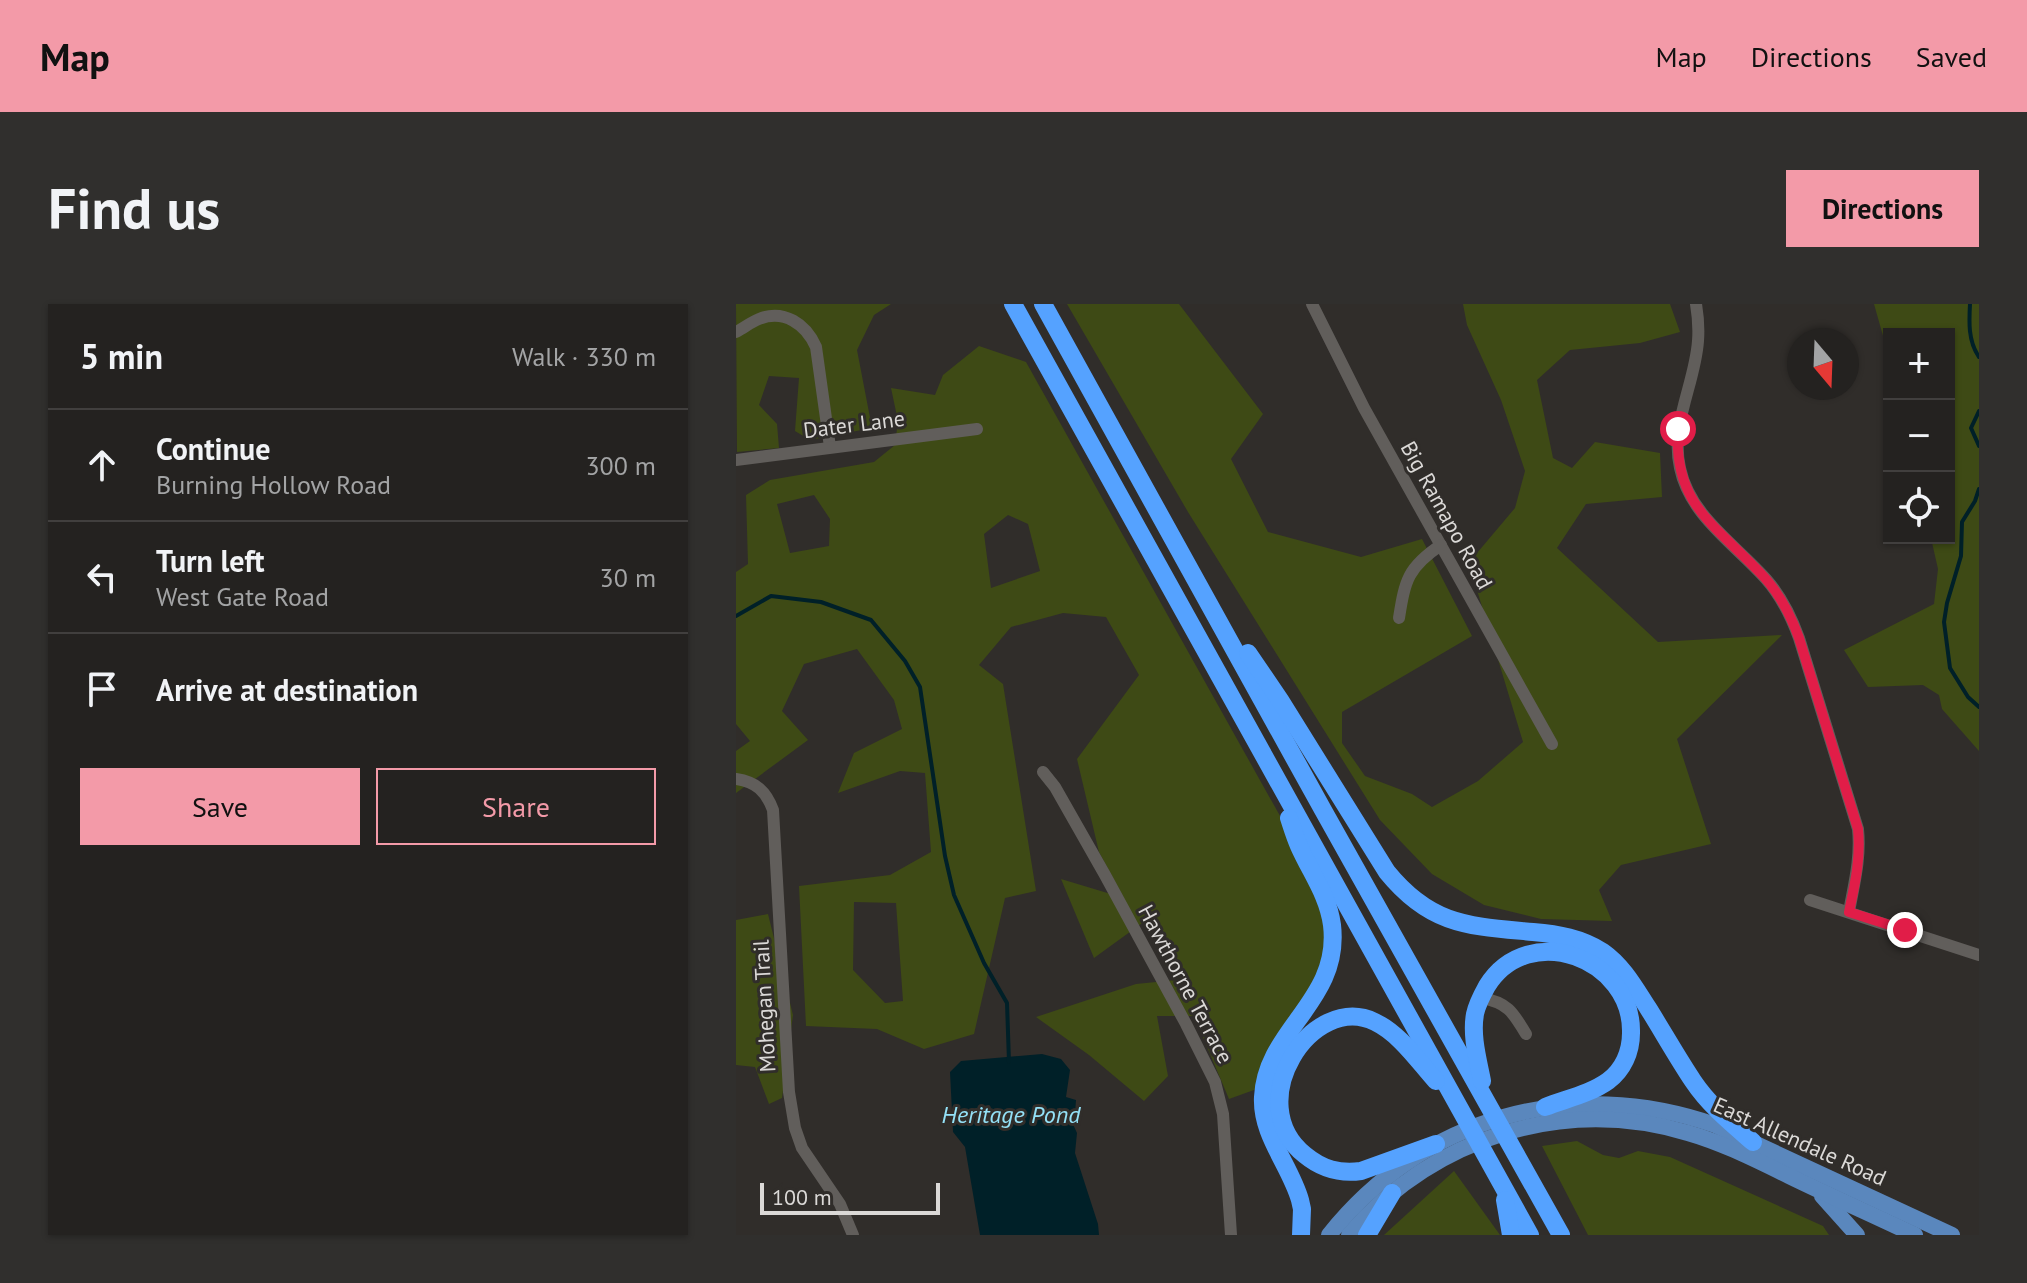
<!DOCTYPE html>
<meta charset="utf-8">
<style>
body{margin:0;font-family:"PT Sans",sans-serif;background:#302f2d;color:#f1f3f6}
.controls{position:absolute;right:24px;top:24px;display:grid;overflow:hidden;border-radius:0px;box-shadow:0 2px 6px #0004}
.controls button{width:72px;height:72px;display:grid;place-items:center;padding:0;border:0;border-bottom:2px solid #413f3e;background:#242220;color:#f1f3f6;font:40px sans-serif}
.compass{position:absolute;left:1051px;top:24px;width:72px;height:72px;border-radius:50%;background:#242220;box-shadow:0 2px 6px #0004;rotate:161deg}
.scale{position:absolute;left:24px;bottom:20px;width:180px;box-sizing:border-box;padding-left:8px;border:4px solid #dbd9d7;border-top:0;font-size:22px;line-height:28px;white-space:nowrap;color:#dbd9d7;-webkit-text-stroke:6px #302d2a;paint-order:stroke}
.stop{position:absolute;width:24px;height:24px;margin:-18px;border:6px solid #e11d48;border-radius:50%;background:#fff}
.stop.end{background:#e11d48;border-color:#fff;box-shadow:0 2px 8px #0008}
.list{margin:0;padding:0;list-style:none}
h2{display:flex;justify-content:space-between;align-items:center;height:104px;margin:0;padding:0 32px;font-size:34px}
h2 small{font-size:26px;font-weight:400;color:#a3a4a5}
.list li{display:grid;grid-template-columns:52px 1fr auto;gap:24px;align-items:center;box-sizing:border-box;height:112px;padding:0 32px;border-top:2px solid #413f3e}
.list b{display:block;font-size:30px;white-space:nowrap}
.list p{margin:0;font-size:26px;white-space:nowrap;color:#a3a4a5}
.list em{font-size:26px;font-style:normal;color:#a3a4a5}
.actions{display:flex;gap:16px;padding:24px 32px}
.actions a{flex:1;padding:18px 0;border:2px solid #f39aa8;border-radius:0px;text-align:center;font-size:28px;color:#f39aa8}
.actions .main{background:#f39aa8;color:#111}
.icon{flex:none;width:44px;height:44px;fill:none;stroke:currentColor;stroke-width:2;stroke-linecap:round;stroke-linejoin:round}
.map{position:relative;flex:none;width:1243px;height:931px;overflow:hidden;border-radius:0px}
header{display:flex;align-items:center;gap:48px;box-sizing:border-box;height:112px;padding:0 40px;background:#f39aa8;color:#111}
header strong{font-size:38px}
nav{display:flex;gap:44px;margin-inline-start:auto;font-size:28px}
.intro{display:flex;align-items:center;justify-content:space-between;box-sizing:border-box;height:192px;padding:0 48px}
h1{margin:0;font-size:56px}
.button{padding:20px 36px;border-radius:0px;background:#f39aa8;color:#111;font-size:28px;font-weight:700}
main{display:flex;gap:48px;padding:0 48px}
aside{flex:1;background:#242220;border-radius:0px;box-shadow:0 2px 6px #0004}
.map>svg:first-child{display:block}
.green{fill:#3e4a15;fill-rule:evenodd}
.water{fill:#002028}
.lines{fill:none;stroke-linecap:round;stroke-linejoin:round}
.stream{stroke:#002028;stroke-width:4}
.minor{stroke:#615e5b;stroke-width:12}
.major{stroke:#5a87bd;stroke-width:16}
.highway{stroke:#55a2ff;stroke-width:18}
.route{stroke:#e11d48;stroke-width:10}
.labels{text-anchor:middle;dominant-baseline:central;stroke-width:6;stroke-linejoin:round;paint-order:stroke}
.street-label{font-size:22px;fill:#dbd9d7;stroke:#302d2a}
.water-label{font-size:24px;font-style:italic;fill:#94e1f7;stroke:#302d2a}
</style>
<header>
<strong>Map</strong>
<nav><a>Map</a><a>Directions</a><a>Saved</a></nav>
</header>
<div class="intro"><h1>Find us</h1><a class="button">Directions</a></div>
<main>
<aside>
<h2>5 min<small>Walk · 330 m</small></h2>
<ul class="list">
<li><svg class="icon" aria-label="ahead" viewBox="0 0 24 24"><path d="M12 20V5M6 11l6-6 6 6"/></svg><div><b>Continue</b><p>Burning Hollow Road</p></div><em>300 m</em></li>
<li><svg class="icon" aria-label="left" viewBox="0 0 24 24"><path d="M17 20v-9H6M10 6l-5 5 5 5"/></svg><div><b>Turn left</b><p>West Gate Road</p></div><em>30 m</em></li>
<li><svg class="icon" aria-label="arrive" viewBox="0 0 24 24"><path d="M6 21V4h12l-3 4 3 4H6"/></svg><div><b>Arrive at destination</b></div></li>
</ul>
<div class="actions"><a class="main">Save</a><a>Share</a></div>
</aside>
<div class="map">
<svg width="1243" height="931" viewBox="0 0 1243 931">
<rect width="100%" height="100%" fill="#302d2a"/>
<!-- green -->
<g class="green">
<polygon points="0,0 155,0 138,11 121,46 136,124 74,136 59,127 63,74 33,72 23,101 41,120 43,144 1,148"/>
<polygon points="331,0 443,0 527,110 495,155 532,228 625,253 686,235 736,332 606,408 606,439 629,472 676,490 696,503 742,477 787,438 734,263 741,249 779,204 789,167 765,96 731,21 727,0 934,0 944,28 904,39 834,46 801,76 817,154 836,164 859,138 924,149 926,193 850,200 821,244 922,338 1046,331 941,435 975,540 885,561 863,586 876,617 805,615 748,601 696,570 644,516 452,208"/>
<polygon points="1138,0 1243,0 1243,447 1206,405 1203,391 1187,381 1132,383 1108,346 1198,300 1202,265 1195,234 1213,234 1213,30 1153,30 1153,53"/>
<path d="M243 42 290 58 572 562 599 647 529 782 493 795 458 712H421L432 772 408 797 353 751 300 713 400 680 440 676 409 617 358 654 325 575 388 594 363 548 341 455 403 371 370 313 327 309 275 323 243 361 267 380 300 587 269 594 238 730 188 745 141 725 70 722 63 582 154 571 195 548 189 469 164 467 102 489 118 449 166 425 158 396 121 345 68 360 46 407 72 436 0 489V447L14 437 0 420V268L12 260 10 191 34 176 138 158 159 141 162 117 155 84 199 91 207 71ZM78 191 94 215 93 242 54 249 41 200ZM272 211 292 220 304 267 255 284 248 230ZM118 598 160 599 167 697 149 699 117 666Z"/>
<polygon points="32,610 57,711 46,794 33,800 19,763 0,761 0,616"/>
<polygon points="841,837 867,851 883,854 902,847 934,853 1087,922 1093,931 852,931 806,842"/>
<polygon points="718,867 764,931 648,931"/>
</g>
<!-- water -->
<polygon class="water" points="306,750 325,755 334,766 330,793 340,796 339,810 335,816 341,829 339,849 362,920 363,931 244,931 229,843 217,828 214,768 225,757"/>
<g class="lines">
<!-- stream -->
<g class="stream">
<path d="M1234 0C1233 18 1232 37 1243 53"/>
<polyline points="1243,107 1235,124 1243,142"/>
<polyline points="1243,185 1239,197 1226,218 1225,252 1211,299 1208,318 1214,364 1232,393 1243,403"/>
<polyline points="0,312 35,292 85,298 135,316 169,357 184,383 209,552 218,591 248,659 271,699 273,758"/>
</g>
<!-- minor -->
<g class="minor">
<polyline points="576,0 628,104 816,440"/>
<path d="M960 0C962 12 963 24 962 37 959 80 934 120 944 164 954 212 999 240 1030 275 1045 292 1055 312 1063 334L1122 525C1125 554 1118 580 1113 608"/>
<path d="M0 28C8 24 15 18 23 15 48 5 70 20 80 43L94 143"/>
<polyline points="0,156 241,125"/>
<path d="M663 314C669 276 672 263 705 241"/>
<polyline points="307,468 319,483 369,571 450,720 479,778 487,810 495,931"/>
<path d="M0 475C20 478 30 487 37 506L53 788 59 824 66 844 104 900 117 931"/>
<polyline points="1074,596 1243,651"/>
<path d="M745 694C771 698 777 708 790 730"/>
</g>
<!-- major -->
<g class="major">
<polyline points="1086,892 1121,931"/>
<path d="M593 931C687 813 836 771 979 821L1216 931"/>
<path d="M613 931C698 833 827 792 952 829 987 839 1020 856 1053 872 1094 892 1137 911 1179 931"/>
</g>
<!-- highway -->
<g class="highway">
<polyline points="277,0 794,931"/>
<polyline points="307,0 587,506 825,931"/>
<path d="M512 349 544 396 651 568C695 622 733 622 797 628 822 630 845 634 867 648 887 662 899 684 912 704 927 728 941 753 957 777 973 801 995 819 1017 838"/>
<path d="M553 514C556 523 559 533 563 542 575 569 592 591 596 621 605 697 530 725 527 793 525 831 554 861 564 896L566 905 565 931"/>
<path d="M700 777C682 757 664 730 639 718 576 687 504 799 569 851 586 865 603 870 625 867L700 840"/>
<path d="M746 777C742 756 735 732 739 710 741 700 746 691 751 682 793 615 897 655 895 729 895 748 887 766 872 777 854 790 829 795 809 803"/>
<polyline points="769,896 775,931"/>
<polyline points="631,931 656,889"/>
</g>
</g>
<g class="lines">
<!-- route -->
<path class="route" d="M942 125C937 203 983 223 1029 274 1045 292 1055 312 1063 334L1122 525C1125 554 1119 580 1113 608L1169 626"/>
</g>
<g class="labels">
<!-- street labels -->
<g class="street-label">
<text transform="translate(118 120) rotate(-7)">Dater Lane</text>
<text transform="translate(711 211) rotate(61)">Big Ramapo Road</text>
<text transform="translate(450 680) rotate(62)">Hawthorne Terrace</text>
<text transform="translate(28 702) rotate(-93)">Mohegan Trail</text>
<text transform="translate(1064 837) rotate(24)">East Allendale Road</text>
</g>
<!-- water labels -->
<g class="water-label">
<text x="275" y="810">Heritage Pond</text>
</g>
</g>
</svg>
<div class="controls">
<button>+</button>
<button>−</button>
<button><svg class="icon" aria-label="locate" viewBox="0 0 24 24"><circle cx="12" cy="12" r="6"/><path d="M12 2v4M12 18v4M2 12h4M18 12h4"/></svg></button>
</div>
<svg class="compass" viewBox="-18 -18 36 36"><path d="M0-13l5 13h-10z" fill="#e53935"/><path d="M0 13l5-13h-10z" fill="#a3a4a5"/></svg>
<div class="scale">100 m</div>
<div class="stop" style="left:942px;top:125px"></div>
<div class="stop end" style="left:1169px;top:626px"></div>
</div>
</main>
